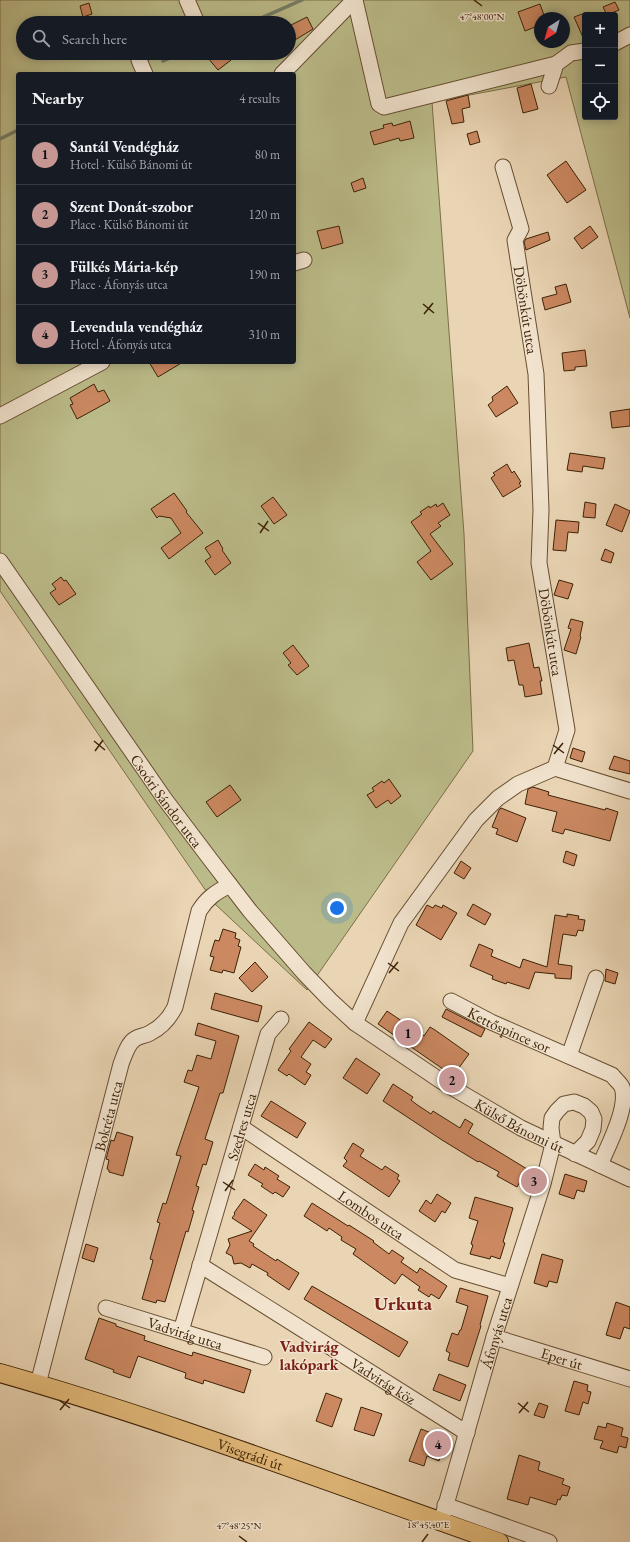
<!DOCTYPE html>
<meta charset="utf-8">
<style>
body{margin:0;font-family:"EB Garamond",serif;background:#20242c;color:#f1f3f6}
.controls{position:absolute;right:12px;top:12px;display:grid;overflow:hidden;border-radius:4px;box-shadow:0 2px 10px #0003}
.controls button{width:36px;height:36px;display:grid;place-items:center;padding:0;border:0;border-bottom:1px solid #363941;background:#171b24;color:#f1f3f6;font:20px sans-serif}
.compass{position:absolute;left:534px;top:12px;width:36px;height:36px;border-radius:50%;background:#171b24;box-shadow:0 2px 10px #0003;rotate:217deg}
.you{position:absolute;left:337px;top:908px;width:14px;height:14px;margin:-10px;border:3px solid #fff;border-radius:50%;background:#1a73e8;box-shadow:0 0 0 6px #1a73e833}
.badge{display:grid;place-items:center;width:26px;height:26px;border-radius:50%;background:#c59692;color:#111;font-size:13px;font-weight:700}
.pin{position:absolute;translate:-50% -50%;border:2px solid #fff;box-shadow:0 1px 4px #0006}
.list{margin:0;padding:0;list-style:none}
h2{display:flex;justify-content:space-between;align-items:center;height:52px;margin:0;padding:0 16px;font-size:17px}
h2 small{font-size:13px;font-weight:400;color:#9ea1a6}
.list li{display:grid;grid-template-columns:26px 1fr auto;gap:12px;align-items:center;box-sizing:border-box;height:60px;padding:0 16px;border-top:1px solid #363941}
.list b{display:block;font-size:15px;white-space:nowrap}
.list p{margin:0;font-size:13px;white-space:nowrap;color:#9ea1a6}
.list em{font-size:13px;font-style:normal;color:#9ea1a6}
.icon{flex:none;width:22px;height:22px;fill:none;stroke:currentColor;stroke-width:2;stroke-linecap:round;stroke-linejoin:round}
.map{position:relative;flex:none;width:630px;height:1542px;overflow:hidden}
.search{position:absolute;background:#171b24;box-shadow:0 2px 10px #0003;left:16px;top:16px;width:280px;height:44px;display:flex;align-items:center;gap:10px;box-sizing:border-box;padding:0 14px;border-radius:22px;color:#9ea1a6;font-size:15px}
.panel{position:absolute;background:#171b24;box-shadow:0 2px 10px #0003;left:16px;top:72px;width:280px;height:292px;border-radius:4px}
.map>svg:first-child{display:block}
.green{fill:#bbbb89;stroke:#7c6e48;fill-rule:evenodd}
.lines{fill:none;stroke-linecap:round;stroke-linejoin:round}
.stream{stroke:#747d67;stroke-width:3.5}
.building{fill:#cb8861;stroke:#3d2206}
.minor-casing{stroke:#684e31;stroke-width:17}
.major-casing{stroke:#3d2206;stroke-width:20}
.minor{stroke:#f1e3ce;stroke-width:15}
.major{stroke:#e4ba7a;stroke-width:18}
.ticks{fill:none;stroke:#3d2206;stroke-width:1.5}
.labels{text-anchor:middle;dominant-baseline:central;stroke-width:3;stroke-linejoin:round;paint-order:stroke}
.street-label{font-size:15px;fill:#3d2206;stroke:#f1e3ce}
.neighbourhood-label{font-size:16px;font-weight:bold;fill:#7a1f14;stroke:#f1e3ce}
.district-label{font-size:19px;font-weight:bold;fill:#7a1f14;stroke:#f1e3ce}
.ticks-label{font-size:10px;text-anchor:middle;fill:#3d2206;stroke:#f1e3ce;stroke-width:3;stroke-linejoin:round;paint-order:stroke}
</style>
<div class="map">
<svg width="630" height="1542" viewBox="0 0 630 1542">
<rect width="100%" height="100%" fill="#e9d4b3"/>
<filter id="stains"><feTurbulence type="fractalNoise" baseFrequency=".005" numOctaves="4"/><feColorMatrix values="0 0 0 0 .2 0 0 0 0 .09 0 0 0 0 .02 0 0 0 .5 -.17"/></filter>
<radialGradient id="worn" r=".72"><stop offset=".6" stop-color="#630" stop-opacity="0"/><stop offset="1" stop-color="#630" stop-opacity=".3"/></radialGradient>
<!-- green -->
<path class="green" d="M0 0H630V318L566 77 432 102 464 534 473 751 307 990 215 904 0 591ZM585 15H615V117H585ZM540 18H564V42H540ZM23 23H289V53H23ZM18 74H294V362H18Z"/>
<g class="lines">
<!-- stream -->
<g class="stream">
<polyline points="250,23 302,0"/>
<polyline points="163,61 182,53"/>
<polyline points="0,139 18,130"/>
</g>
</g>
<!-- building -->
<g class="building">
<polygon points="615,2 619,10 607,15 603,7"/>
<polygon points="89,3 92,14 83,17 80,6"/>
<polygon points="540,4 545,18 540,18 540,25 525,31 518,12"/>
<polygon points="585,13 585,42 574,17"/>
<polygon points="307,17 313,29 295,40 289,29 289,26"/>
<polygon points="214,53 226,53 231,60 218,70 208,58"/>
<polygon points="531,84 538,109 523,113 517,88"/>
<polygon points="468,95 470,107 462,109 464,122 452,124 446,101"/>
<polygon points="410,121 414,138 400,141 399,138 374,145 370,132 384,128 383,125 392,123 393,126"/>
<polygon points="477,131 480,142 470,145 467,134"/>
<polygon points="566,161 586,190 567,203 547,175"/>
<polygon points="363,178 366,188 354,192 351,183"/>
<polygon points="339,226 343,243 322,249 317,231"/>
<polygon points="590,226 598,237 582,249 574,238"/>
<polygon points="548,232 550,240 526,250 524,242 526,239"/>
<polygon points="566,284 571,302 545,310 542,298 557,294 555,287"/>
<polygon points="585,350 587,366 575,367 575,370 564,371 562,353"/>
<polygon points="149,362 183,362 158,377"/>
<polygon points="94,384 98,392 104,390 110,401 77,419 70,405 73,404 70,398"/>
<polygon points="507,386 518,403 496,417 488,405 493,401 492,397"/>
<polygon points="630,409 630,426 612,428 610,412"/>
<polygon points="570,453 605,458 603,469 583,466 582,472 567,470"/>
<polygon points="507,464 512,473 514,471 521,482 519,483 521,486 503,497 491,478 495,475 493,473"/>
<polygon points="174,493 187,511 186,512 203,533 169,559 161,548 181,533 171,518 159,516 157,518 151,509"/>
<polygon points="273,497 287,515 274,524 261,506"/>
<polygon points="585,502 596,504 595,518 583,517"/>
<polygon points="443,503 450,515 438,523 441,526 430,534 453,564 431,580 417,562 431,551 411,522 422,514 420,512 429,506 430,508 436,504 437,507"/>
<polygon points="615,504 630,511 622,532 606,525"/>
<polygon points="556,520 579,522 578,533 568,532 566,551 553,550"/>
<polygon points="218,540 223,549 222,550 231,563 215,575 205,561 211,557 205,548"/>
<polygon points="605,549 614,553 611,563 601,560"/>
<polygon points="61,577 64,581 66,580 76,594 59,605 50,593 56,589 52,584"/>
<polygon points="559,580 573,584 568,599 554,595"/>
<polygon points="571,619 583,622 580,636 581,637 576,654 564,650 571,629 568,628"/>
<polygon points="529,643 534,668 539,667 542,681 540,681 542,694 525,697 523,685 519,685 514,660 508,661 506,648"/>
<polygon points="293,645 309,666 297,675 288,665 291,663 283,653"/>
<polygon points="573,748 585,752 582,762 570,758"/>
<polygon points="614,756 630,761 630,774 609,769"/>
<polygon points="389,779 401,796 391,804 388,800 376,808 367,795 374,791 372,788 382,781 384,783"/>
<polygon points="230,785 241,800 217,817 206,802"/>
<polygon points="533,787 549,792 548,795 605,810 606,808 618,812 610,841 565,829 563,834 552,831 557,812 525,804 528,789"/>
<polygon points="501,808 526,818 517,842 496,834 498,829 492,827 499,810"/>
<polygon points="566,851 577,855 574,866 563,862"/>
<polygon points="461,861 471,868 464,879 454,873"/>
<polygon points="473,904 491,914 485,925 467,915"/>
<polygon points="427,905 433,908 435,905 442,908 443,905 457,913 441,940 416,925"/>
<polygon points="567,914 579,916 578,919 585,920 583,931 578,930 576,936 563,934 558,964 572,966 571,979 555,978 555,974 535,972 529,989 507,982 506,984 492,979 493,976 470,966 479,944 493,950 491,956 520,968 523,959 547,967 555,915 567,917"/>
<polygon points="223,929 236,933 235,938 240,940 238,946 241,947 234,973 223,970 222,973 210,970 214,957 210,956 215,940 219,941"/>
<polygon points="255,962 268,977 252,992 239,978"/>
<polygon points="606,969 618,973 615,984 605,981"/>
<polygon points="215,993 262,1006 258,1022 211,1009"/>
<polygon points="446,1009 485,1029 481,1037 442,1017"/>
<polygon points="387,1011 424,1036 430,1027 435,1030 469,1054 453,1076 378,1024"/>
<polygon points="309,1022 332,1039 325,1048 313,1040 301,1057 311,1064 306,1072 311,1075 305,1085 289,1074 287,1076 278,1070 291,1051 289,1049"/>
<polygon points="198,1023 239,1036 223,1093 220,1093 205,1139 213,1142 206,1165 203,1164 196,1186 199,1187 192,1210 194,1211 188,1232 186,1231 165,1302 157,1300 156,1303 142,1299 152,1264 153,1260 150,1259 160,1223 157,1222 163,1203 166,1204 181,1156 176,1155 199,1087 184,1082 188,1070 192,1071 197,1055 211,1059 216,1041 195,1035"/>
<polygon points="356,1058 380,1074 367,1094 343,1078"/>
<polygon points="393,1084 413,1097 411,1100 416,1104 431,1114 433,1111 460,1128 465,1119 473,1124 468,1133 527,1169 517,1187 497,1176 499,1172 479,1161 478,1162 442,1140 383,1101"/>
<polygon points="271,1101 306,1123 297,1138 261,1116"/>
<polygon points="117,1132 133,1137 123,1176 109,1172 109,1170 107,1169 109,1160 106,1159 111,1140 114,1141"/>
<polygon points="353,1143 364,1150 360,1156 382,1170 385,1166 399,1175 397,1179 400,1181 389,1197 343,1166 347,1161 344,1158"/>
<polygon points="255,1164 264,1170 265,1167 279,1176 277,1179 290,1187 283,1197 275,1192 273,1194 261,1186 263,1184 248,1175"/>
<polygon points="565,1174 587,1181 584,1192 577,1190 574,1199 559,1194"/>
<polygon points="437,1194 451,1203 445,1213 442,1211 435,1222 419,1211 426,1200 431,1204"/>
<polygon points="475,1197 513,1208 503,1242 505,1243 500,1259 491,1256 490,1259 470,1254 473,1245 471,1244 478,1221 469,1218"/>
<polygon points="244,1199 267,1215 249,1241 254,1244 253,1246 276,1261 277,1259 299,1273 289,1290 267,1275 268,1273 252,1264 250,1268 241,1263 234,1264 232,1256 226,1253 230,1245 228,1239 252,1231 232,1218 235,1214 234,1213"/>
<polygon points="312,1203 348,1226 349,1225 374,1241 373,1242 389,1254 392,1250 404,1258 401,1262 417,1273 420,1268 447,1286 439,1299 431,1294 429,1297 418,1290 420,1287 402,1274 395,1284 353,1254 356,1249 341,1240 342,1237 329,1228 327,1231 304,1216"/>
<polygon points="86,1244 98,1248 94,1262 82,1258"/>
<polygon points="542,1254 563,1260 557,1283 549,1281 547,1287 534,1283"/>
<polygon points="312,1286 408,1342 399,1357 304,1299"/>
<polygon points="460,1288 488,1296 480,1325 481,1326 468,1367 448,1360 450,1353 446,1351 452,1333 458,1335 460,1330 461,1330 468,1306 456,1302"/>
<polygon points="616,1302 630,1307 630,1329 624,1327 620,1339 606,1335"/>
<polygon points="99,1318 116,1324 116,1326 145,1336 144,1340 192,1356 193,1352 251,1370 244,1393 204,1380 203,1384 185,1378 186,1373 138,1356 130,1378 113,1372 114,1370 85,1359"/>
<polygon points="439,1374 466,1385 460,1401 433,1390"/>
<polygon points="574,1381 588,1385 587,1391 591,1392 588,1404 583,1402 579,1415 565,1411"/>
<polygon points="326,1393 342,1399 332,1427 316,1421"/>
<polygon points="539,1403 548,1406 544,1418 534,1415"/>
<polygon points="361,1407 382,1414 374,1436 354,1430"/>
<polygon points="607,1423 623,1428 621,1436 628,1438 626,1448 619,1446 617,1453 600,1448 603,1441 594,1439 598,1426 606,1428"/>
<polygon points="421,1429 447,1439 439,1461 427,1456 424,1466 409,1461"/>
<polygon points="519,1455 540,1462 538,1470 564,1479 562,1484 570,1487 567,1496 562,1495 560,1500 558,1499 556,1505 530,1497 528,1505 507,1499"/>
</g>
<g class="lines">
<defs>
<g id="minor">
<polyline points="187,0 197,23"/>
<polyline points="355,0 379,104 384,107 556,64"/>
<polyline points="615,43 630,35"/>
<polyline points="145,74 139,60 142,55 145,53"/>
<polyline points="282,74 354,0"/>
<polyline points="549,86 556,64 571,53 585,51"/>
<polyline points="294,263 304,260"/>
<polyline points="0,416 102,362"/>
<path id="s1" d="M0 561 164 798 210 859 250 911 304 973 330 1000 355 1023 441 1081 521 1128 630 1179"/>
<polyline points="555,768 630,791"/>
<path id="s2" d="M451 1001 491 1022 612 1075C615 1079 620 1083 622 1087 629 1107 608 1146 600 1165"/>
<polyline points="355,1023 401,923 476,820 498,798 518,784 555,768 567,730 539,563 541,510 536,374 515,240 521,229 503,167"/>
<polyline points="569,1056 596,978"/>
<path id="s3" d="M241 1127 455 1270 510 1286"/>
<path id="s4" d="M200 1265 467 1433"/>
<path id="s5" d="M106 1308 264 1357"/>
<path id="s6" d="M181 1331 268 1034 281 1019"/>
<path id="s7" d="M494 1337 630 1379"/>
<path id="s8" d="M38 1384 121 1064C124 1056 128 1043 135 1039 139 1036 145 1036 150 1033 162 1027 169 1019 175 1007L199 911C207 898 216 892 230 885"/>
<polyline points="445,1505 549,1542"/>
<path id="s9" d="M441 1522 494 1337 543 1184 553 1144 551 1128 552 1118 557 1111 564 1104 574 1102 584 1106 591 1112 594 1119 593 1129 588 1141 575 1154"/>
</g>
<g id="major">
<path id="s10" d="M0 1373C169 1421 333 1484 499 1542"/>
</g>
</defs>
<!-- minor casing -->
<use href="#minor" class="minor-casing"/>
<!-- major casing -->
<use href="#major" class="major-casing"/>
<!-- minor -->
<use href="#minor" class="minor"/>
<!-- major -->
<use href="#major" class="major"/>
</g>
<!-- ticks -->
<path class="ticks" d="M474 0 482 6M423 304 434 313M424 314 433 303M258 523 269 531M260 533 268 521M94 741 105 750M553 745 564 753M95 751 103 740M554 754 563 743M388 963 399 971M389 973 398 962M223 1182 235 1190M225 1191 233 1180M59 1400 70 1408M518 1403 529 1412M60 1410 69 1399M519 1413 528 1402M239 1536 247 1542M422 1542 428 1534"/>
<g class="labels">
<!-- street labels -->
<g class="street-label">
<text transform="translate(526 310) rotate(81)">Döbönkút utca</text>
<text transform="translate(551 632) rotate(81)">Döbönkút utca</text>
<text stroke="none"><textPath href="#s1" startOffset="292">Csoóri Sándor utca</textPath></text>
<text stroke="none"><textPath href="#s2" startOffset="65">Kettőspince sor</textPath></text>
<text stroke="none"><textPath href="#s8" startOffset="277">Bokréta utca</textPath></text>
<text stroke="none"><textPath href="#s1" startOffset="778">Külső Bánomi út</textPath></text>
<text stroke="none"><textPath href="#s6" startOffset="213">Szedres utca</textPath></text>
<text stroke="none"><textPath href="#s3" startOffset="157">Lombos utca</textPath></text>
<text stroke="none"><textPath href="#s5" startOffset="83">Vadvirág utca</textPath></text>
<text stroke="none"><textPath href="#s9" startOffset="197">Áfonyás utca</textPath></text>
<text stroke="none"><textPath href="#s7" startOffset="71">Eper út</textPath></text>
<text stroke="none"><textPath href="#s4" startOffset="217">Vadvirág köz</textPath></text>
<text stroke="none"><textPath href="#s10" startOffset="263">Visegrádi út</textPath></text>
</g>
<!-- neighbourhood labels -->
<g class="neighbourhood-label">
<text x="309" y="1346">Vadvirág<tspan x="309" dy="18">lakópark</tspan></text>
</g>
<!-- district labels -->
<g class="district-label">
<text x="403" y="1303">Urkuta</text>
</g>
</g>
<g class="ticks-label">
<text x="482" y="20">47°48'00"N</text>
<text x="428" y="1528">18°45'40"E</text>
<text x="239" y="1529">47°48'25"N</text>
</g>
<rect width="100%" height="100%" filter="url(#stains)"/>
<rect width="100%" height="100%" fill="url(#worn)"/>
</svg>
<div class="controls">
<button>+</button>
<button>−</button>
<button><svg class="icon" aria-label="locate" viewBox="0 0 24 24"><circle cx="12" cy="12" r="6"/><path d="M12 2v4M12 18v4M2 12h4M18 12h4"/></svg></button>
</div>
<svg class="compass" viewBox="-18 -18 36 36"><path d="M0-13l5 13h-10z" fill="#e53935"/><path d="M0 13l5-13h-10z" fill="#9ea1a6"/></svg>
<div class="you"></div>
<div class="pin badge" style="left:408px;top:1033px">1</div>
<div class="pin badge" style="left:452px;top:1080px">2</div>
<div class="pin badge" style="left:534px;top:1181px">3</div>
<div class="pin badge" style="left:438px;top:1444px">4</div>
<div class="search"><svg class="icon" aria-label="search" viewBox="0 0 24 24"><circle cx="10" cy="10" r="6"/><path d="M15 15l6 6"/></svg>Search here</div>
<section class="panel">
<h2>Nearby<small>4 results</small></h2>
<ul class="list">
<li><span class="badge">1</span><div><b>Santál Vendégház</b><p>Hotel · Külső Bánomi út</p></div><em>80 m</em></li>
<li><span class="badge">2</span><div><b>Szent Donát-szobor</b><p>Place · Külső Bánomi út</p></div><em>120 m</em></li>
<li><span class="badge">3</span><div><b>Fülkés Mária-kép</b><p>Place · Áfonyás utca</p></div><em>190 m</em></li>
<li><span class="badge">4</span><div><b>Levendula vendégház</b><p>Hotel · Áfonyás utca</p></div><em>310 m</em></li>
</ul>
</section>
</div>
